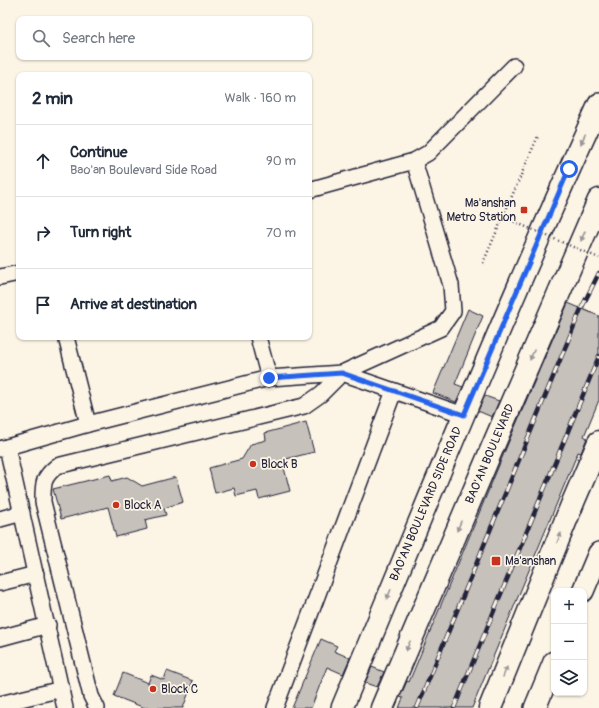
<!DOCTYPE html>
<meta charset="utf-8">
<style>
body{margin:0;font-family:Pangolin,sans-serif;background:#f6f6f7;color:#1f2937}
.controls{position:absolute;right:12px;bottom:12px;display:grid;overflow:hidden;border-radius:8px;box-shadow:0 1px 3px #0004}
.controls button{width:36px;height:36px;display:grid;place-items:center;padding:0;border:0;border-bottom:1px solid #e0e1e3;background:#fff;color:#1f2937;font:20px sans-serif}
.stop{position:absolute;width:12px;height:12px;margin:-9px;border:3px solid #2563eb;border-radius:50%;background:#fff}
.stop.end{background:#2563eb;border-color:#fff;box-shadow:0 1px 4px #0008}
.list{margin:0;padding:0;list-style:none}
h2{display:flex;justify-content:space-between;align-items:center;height:52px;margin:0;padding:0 16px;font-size:17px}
h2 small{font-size:13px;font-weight:400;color:#747a83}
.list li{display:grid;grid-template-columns:26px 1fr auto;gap:12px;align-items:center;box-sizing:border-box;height:72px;padding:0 16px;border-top:1px solid #e0e1e3}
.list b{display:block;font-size:15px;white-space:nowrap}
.list p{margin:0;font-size:13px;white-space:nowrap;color:#747a83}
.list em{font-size:13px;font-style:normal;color:#747a83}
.icon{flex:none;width:22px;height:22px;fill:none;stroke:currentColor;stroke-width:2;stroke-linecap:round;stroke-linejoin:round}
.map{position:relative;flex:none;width:599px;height:708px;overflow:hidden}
.search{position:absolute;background:#fff;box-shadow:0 1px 3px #0004;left:16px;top:16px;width:296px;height:44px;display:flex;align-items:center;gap:10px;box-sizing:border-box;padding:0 14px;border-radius:8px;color:#747a83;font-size:15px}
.panel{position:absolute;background:#fff;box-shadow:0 1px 3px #0004;left:16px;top:72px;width:296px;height:268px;border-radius:8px}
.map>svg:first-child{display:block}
.building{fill:#c6c1bb;stroke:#22223b}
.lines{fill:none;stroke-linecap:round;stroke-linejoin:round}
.street-casing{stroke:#22223b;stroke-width:18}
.secondary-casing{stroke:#22223b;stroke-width:24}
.primary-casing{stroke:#22223b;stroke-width:25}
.path{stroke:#22223b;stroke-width:2.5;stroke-dasharray:1 3;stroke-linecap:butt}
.street{stroke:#fcf5e5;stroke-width:15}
.secondary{stroke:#fcf5e5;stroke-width:21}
.primary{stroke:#fcf5e5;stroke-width:22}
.rail-casing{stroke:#22223b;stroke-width:4.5}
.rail{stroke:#fcf5e5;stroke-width:3;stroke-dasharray:9;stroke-linecap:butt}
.path-bridge{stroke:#22223b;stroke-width:2.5;stroke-dasharray:1 3;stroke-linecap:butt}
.oneway{fill:#9a9698}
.route{stroke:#2563eb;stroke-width:5}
.poi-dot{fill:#c8321e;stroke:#fcf5e5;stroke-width:1.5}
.labels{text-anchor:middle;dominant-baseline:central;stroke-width:3.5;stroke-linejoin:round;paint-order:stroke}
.poi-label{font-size:12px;fill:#22223b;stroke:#fcf5e5;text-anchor:start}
.street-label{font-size:12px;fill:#22223b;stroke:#fcf5e5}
</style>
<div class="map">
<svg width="599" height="708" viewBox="0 0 599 708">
<rect width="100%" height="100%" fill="#fcf5e5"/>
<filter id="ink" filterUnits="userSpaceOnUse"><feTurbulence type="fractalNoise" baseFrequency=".025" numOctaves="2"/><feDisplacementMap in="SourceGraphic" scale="8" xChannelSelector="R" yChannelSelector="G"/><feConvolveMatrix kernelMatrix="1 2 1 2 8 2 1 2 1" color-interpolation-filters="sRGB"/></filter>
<g filter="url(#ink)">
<!-- building -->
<g class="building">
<polygon points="568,303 599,316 599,400 584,436 587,438 581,453 578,452 472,708 399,708 403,698 400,697 407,681 409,682 509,441"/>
<polygon points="468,309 483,316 455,384 463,387 456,402 433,393"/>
<polygon points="485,396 499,401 492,417 478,411"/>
<polygon points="306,422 314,452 282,460 290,491 259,499 257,491 236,496 234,488 215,493 209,468 242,459 251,444 266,440 265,433"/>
<polygon points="110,475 112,481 127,477 142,486 176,477 183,502 164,508 166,515 145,520 147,529 116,537 108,507 61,519 53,489"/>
<polygon points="321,639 337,646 334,651 350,658 343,674 327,667 311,708 292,708"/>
<polygon points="372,667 384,672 377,687 365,683"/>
<polygon points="167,671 193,681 183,708 145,708 114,696 123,673 148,683 151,675 164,680"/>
</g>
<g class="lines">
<defs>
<g id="street">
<polyline points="309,190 414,161 428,153 514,66"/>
<polyline points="0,277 19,273"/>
<polyline points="66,337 88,424"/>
<polyline points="258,337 269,378"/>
<polyline points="7,447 65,708"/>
<polyline points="0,449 88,424 269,378 342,373 464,415"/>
<polyline points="0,519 22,513"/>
<polyline points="0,583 36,574"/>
<polyline points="0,638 48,625"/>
<polyline points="0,704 62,689"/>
<path d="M97 708 91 696 43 502C43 484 42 478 57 466L304 406 321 394 342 373 441 328 453 311 451 285 414 161"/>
<polyline points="275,708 394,391"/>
</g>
<g id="secondary">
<polyline points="583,591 599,553"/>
<path d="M342 708C426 506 508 303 599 104"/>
<polyline points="535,708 554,662"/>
</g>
<g id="primary">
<polyline points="382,708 496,439 599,200"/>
<polyline points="490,708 574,500 599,442"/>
</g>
</defs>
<!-- street casing -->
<use href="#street" class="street-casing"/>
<!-- secondary casing -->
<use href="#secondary" class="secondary-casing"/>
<!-- primary casing -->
<use href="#primary" class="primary-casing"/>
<!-- path -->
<polyline class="path" points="483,263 538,136"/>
<!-- street -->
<use href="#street" class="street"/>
<!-- secondary -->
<use href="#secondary" class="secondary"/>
<!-- primary -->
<use href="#primary" class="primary"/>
<defs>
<g id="rail">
<polyline points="417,708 581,309 599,273"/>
<polyline points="454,708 599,356"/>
</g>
</defs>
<!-- rail casing -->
<use href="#rail" class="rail-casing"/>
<!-- rail -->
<use href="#rail" class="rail"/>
<!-- path-bridge -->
<polyline class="path-bridge" points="503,217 599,258"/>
</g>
<!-- one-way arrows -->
<defs><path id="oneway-solid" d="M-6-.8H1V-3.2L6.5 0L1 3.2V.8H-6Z"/></defs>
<g class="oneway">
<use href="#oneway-solid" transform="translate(583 139) rotate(115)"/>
<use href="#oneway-solid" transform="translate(583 236) rotate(113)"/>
<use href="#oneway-solid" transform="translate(532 355) rotate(113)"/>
<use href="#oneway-solid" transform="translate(459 526) rotate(113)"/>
<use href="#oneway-solid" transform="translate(559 538) rotate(-68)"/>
<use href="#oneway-solid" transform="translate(389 594) rotate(113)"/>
<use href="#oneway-solid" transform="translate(408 646) rotate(113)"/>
<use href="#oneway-solid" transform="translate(505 672) rotate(-68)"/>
</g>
</g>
<g class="lines" filter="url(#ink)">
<!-- route -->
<polyline class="route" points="269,378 342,373 464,415 569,169"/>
</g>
<!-- markers -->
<g class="poi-dot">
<rect x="520" y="206" width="8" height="8" rx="2"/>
<circle cx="253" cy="464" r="4"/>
<circle cx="116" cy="505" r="4"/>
<rect x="491" y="556" width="10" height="10" rx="2"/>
<circle cx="153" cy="689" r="4"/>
</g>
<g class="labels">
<!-- poi labels -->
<g class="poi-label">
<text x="516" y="203" text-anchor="end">Ma'anshan<tspan x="516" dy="14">Metro Station</tspan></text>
<text x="261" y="464">Block B</text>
<text x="124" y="505">Block A</text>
<text x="505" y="561">Ma'anshan</text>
<text x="161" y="689">Block C</text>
</g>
<!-- street labels -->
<g class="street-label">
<text transform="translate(490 454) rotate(-67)">BAO'AN BOULEVARD</text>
<text transform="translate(426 504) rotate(-67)">BAO'AN BOULEVARD SIDE ROAD</text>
</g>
</g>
</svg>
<div class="controls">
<button>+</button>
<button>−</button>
<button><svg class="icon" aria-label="layers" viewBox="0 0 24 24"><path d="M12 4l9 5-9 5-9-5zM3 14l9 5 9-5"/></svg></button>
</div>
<div class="stop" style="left:569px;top:169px"></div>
<div class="stop end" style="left:269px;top:378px"></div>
<div class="search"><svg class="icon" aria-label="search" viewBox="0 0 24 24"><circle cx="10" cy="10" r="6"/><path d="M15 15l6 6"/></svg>Search here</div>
<section class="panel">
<h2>2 min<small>Walk · 160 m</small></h2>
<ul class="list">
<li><svg class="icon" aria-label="ahead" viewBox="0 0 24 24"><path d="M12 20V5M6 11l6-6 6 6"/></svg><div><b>Continue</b><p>Bao'an Boulevard Side Road</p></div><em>90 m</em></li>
<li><svg class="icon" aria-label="right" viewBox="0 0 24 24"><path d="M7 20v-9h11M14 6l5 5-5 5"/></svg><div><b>Turn right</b></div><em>70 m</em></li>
<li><svg class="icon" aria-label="arrive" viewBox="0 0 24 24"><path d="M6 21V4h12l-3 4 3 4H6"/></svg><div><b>Arrive at destination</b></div></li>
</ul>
</section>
</div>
